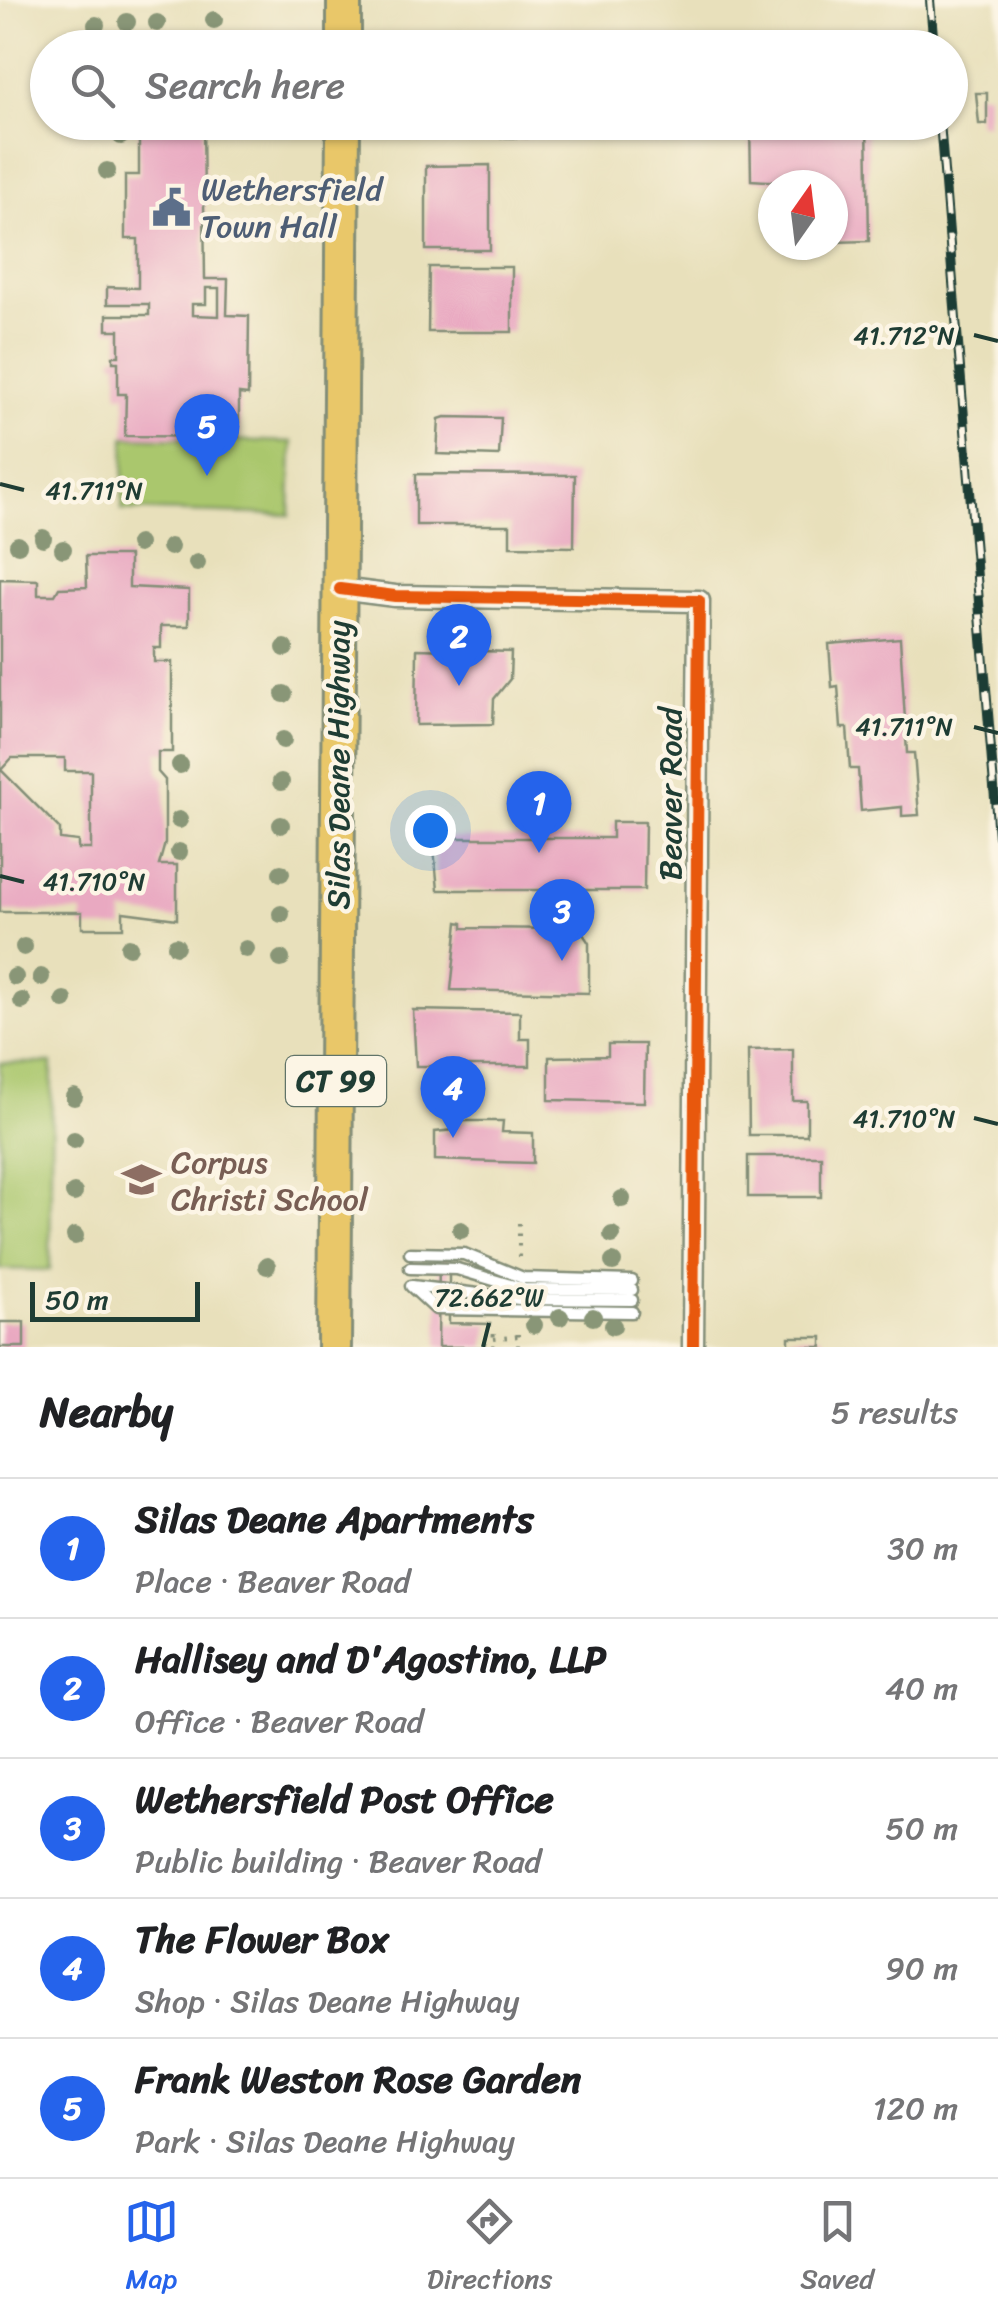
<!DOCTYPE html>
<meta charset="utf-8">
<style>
body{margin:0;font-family:Sriracha,sans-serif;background:#f2f2f2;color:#202124}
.compass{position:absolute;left:758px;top:170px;width:90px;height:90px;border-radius:50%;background:#fff;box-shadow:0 2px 8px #0004;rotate:14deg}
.scale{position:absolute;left:30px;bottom:25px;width:170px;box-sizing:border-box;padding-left:10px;border:5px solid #1f3d34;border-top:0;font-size:28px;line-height:35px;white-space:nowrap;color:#1f3d34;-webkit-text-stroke:8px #fcf5e5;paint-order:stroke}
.you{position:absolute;left:430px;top:830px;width:35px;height:35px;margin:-25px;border:8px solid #fff;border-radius:50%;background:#1a73e8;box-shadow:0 0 0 15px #1a73e833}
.badge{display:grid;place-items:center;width:65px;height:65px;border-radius:50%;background:#2563eb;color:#fff;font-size:32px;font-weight:700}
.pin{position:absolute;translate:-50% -82px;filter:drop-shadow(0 2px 5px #0008)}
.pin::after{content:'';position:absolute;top:52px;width:35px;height:30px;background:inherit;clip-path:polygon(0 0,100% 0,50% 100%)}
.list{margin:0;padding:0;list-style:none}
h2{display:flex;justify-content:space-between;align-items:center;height:130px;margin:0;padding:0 40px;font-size:42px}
h2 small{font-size:32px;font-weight:400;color:#757577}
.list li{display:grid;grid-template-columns:65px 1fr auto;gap:30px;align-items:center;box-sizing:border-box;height:140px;padding:0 40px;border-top:2px solid #e0e0e0}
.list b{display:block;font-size:38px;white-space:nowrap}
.list p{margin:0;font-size:32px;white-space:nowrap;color:#757577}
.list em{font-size:32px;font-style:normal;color:#757577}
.icon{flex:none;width:55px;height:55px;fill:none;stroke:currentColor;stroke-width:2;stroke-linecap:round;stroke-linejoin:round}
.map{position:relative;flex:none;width:998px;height:1347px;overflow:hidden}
.search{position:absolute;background:#fff;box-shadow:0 2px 8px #0004;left:30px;right:30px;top:30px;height:110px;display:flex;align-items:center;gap:25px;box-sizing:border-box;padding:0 35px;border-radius:55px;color:#757577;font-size:38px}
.sheet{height:830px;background:#fff}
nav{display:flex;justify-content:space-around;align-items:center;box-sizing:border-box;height:140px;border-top:2px solid #e0e0e0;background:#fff;font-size:28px;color:#757577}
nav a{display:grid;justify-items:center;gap:5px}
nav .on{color:#2563eb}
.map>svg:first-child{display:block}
.green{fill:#aac76d;stroke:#648250;stroke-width:2.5}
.building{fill:#e9a9c1;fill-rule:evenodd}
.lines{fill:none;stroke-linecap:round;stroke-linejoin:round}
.lane-casing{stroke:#848e78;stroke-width:15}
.street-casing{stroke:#848e78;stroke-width:25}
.primary-casing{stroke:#848e78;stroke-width:38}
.path{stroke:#848e78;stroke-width:4;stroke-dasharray:2.5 8;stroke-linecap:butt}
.lane{stroke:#fff;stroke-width:10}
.street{stroke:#fff;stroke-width:20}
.primary{stroke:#e9c769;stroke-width:32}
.rail-casing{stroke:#1f3d34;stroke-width:10}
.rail{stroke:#fcf5e5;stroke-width:6;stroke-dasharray:19;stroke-linecap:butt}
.cycleway-casing{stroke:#fcf5e5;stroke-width:19}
.cycleway{stroke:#e8590c;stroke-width:12}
.tree{fill:#899677}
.ticks{fill:none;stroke:#1f3d34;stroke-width:4}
.labels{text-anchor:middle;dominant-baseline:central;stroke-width:9;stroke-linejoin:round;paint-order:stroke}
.shield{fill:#fcf5e5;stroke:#617469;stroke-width:2.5}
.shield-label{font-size:30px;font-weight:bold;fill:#1f3d34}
.service-label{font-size:32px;fill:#4e5e75;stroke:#fcf5e5;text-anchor:start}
.street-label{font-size:32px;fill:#1f3d34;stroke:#fcf5e5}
.education-label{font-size:32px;fill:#785e54;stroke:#fcf5e5;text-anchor:start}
.ticks-label{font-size:25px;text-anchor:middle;fill:#1f3d34;stroke:#fcf5e5;stroke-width:9;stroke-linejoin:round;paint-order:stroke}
</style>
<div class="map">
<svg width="998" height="1347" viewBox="0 0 998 1347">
<rect width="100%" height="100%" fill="#fcf5e5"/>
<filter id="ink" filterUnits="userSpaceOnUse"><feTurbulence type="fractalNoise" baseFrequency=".01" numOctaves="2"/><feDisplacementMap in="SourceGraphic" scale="20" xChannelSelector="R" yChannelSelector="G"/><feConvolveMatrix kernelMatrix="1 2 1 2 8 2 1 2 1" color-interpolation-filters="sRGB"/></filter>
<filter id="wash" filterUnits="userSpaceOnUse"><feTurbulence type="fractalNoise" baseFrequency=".0048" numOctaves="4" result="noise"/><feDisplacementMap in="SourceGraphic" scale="40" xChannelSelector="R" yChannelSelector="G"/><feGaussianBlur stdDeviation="2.25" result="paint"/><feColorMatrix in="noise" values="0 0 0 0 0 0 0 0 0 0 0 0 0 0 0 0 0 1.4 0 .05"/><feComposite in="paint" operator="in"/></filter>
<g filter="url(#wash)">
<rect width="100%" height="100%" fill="#e8e0bb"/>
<!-- green -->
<g class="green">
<polygon points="125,437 292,442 290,515 122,510"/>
<polygon points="0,1063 52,1063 50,1270 0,1269"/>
</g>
<g id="blocks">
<!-- building -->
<g class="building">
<polygon points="976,93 987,93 987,124 979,124"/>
<path d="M139 122 203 124 205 279H228L227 315 249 316 248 395 239 394V437L125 436 126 394H118V362H113V356H119V330H107V315H149V304H107V287L138 288V239H125V175H139ZM206 288H219V316L192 315V304H206Z"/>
<polygon points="487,122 527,122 527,138 487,137"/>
<polygon points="750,122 867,122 869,241 833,242 833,185 751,180"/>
<polygon points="490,165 490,250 426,250 426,166"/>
<polygon points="429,267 512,267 512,332 428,332"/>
<polygon points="445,417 501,418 499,456 437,454 439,419"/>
<polygon points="416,474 575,475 574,547 510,546 510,525 416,525"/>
<path d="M86 556H129V587L189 590V626H161V648H154V662H172V752H158V772L165 780V843L159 865H177V919L123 912V928H82V912H0V579L38 580V595H55L59 588 87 587ZM12 758H65V771H91V849H78V841L60 839V829L1 770Z"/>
<polygon points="900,638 907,753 914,753 919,815 902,816 902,807 861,811 858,769 850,769 847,728 841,728 838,686 832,687 829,644"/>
<polygon points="417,649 511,652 510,679 494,699 493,724 416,725"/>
<polygon points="612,822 645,822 644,890 438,890 433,838 612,838"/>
<polygon points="565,917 572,917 589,943 589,993 451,990 458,922 463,923 463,928 565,929"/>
<polygon points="413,1010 520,1012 520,1039 530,1039 530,1066 416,1066"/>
<polygon points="608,1044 645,1044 644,1102 549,1100 549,1057 608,1056"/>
<polygon points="793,1049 793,1101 807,1101 807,1135 749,1135 748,1050"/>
<polygon points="454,1121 503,1121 502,1132 533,1133 533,1163 435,1160 435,1132 454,1130"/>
<rect x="748" y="1156" width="73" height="41"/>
<polygon points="439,1254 449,1254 449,1323 490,1324 484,1347 438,1347"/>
<rect x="0" y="1322" width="24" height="25"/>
<rect x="789" y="1337" width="33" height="10"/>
</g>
</g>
</g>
<g filter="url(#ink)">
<use href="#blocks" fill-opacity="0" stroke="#848e78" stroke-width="2.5"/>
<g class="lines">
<defs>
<g id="lane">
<polyline points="410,1253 464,1254 523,1278 632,1281"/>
<polyline points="410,1268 457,1269 524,1289 632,1290"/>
<polyline points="411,1286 436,1309 632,1312"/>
<polyline points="412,1286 519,1299 632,1300"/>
</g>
<polyline id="street" points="340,589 395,596 699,601 693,1347"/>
<g id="primary">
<polyline points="344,48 344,0"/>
<polyline points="334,1347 343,122"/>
</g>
</defs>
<!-- lane casing -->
<use href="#lane" class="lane-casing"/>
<!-- street casing -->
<use href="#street" class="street-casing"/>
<!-- primary casing -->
<use href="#primary" class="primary-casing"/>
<!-- path -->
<g class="path">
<polyline points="519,1257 519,1216"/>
<polyline points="494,1339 518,1336"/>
<polyline points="493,1347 494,1327"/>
<polyline points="518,1347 518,1326"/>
</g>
<!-- lane -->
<use href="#lane" class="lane"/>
<!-- street -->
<use href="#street" class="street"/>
<!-- primary -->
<use href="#primary" class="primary"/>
<defs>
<g id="rail">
<polyline points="930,0 934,48"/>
<polyline points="940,122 998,836"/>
</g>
</defs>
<!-- rail casing -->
<use href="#rail" class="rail-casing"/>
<!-- rail -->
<use href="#rail" class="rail"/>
<defs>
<polyline id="cycleway" points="340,589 395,596 699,601 693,1347"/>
</defs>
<!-- cycleway casing -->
<use href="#cycleway" class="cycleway-casing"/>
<!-- cycleway -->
<use href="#cycleway" class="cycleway"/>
</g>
<!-- trees -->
<g class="tree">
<circle cx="214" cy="20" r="9"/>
<circle cx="127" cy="22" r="9"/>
<circle cx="157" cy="23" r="9"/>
<circle cx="96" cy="25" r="9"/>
<circle cx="121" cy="136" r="9"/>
<circle cx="107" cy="171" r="9"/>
<circle cx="43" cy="538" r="9"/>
<circle cx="138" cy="544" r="9"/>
<circle cx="18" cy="545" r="9"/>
<circle cx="170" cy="547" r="9"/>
<circle cx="63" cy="549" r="9"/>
<circle cx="197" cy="563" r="9"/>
<circle cx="285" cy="648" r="9"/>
<circle cx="284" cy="694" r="9"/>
<circle cx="283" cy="740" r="9"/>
<circle cx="180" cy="765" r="9"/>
<circle cx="281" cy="782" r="9"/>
<circle cx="179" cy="820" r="9"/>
<circle cx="281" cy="825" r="9"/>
<circle cx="179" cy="852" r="9"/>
<circle cx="281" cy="873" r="9"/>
<circle cx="281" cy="914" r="9"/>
<circle cx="176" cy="946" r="9"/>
<circle cx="24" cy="947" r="9"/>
<circle cx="129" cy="947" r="9"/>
<circle cx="246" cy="949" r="9"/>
<circle cx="281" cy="959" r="9"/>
<circle cx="15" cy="977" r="9"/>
<circle cx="41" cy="977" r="9"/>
<circle cx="64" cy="1000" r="9"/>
<circle cx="22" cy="1001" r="9"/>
<circle cx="74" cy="1097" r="9"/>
<circle cx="74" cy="1140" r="9"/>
<circle cx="74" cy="1193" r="9"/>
<circle cx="622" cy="1199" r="9"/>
<circle cx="461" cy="1230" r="9"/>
<circle cx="612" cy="1235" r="9"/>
<circle cx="75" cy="1236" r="9"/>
<circle cx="613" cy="1262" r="9"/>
<circle cx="267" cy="1266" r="9"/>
<circle cx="560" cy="1317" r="9"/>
<circle cx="593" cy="1317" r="9"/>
<circle cx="534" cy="1325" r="9"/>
<circle cx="613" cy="1326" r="9"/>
</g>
</g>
<!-- ticks -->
<path class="ticks" d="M974 335 998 341M0 484 24 490M974 727 998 733M0 876 24 882M974 1118 998 1124M483 1347 489 1323"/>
<!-- icons -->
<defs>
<symbol id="civic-bare" viewBox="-9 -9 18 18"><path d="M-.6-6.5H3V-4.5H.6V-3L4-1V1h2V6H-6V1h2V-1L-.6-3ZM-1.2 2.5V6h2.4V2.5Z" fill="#5c6f8a" stroke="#fcf5e5" stroke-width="2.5" paint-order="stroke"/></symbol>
<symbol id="school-bare" viewBox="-9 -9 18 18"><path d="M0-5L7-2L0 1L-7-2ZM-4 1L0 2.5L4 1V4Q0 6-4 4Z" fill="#8d6e63" stroke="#fcf5e5" stroke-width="2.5" paint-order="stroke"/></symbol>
</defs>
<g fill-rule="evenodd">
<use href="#civic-bare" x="144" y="180" width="55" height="55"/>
<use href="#school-bare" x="114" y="1152" width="55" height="55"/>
</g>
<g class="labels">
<!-- shield labels -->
<rect class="shield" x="286" y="1056" width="100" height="50" rx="8"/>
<g class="shield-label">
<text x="336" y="1081">CT 99</text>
</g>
<!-- service labels -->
<g class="service-label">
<text x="201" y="189">Wethersfield<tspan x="201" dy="37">Town Hall</tspan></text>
</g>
<!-- street labels -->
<g class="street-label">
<text transform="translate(338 765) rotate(-90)">Silas Deane Highway</text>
<text transform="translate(670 794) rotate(-90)">Beaver Road</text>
</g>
<!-- education labels -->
<g class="education-label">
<text x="171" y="1162">Corpus<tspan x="171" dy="37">Christi School</tspan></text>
</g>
</g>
<g class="ticks-label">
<text x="904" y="344">41.712°N</text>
<text x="94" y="499">41.711°N</text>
<text x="904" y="735">41.711°N</text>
<text x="94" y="890">41.710°N</text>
<text x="904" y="1127">41.710°N</text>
<text x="489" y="1306">72.662°W</text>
</g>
</svg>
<svg class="compass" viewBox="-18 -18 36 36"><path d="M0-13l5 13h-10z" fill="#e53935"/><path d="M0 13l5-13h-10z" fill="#757577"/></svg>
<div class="scale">50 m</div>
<div class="you"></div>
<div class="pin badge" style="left:539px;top:853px">1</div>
<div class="pin badge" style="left:459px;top:686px">2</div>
<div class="pin badge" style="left:562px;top:961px">3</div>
<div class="pin badge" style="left:453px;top:1138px">4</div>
<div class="pin badge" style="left:207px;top:476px">5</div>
<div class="search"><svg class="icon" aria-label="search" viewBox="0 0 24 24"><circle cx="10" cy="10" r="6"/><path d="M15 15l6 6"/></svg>Search here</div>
</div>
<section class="sheet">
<h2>Nearby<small>5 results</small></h2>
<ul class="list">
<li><span class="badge">1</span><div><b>Silas Deane Apartments</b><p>Place · Beaver Road</p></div><em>30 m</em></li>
<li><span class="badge">2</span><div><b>Hallisey and D'Agostino, LLP</b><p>Office · Beaver Road</p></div><em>40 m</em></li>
<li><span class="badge">3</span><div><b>Wethersfield Post Office</b><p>Public building · Beaver Road</p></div><em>50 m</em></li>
<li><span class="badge">4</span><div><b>The Flower Box</b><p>Shop · Silas Deane Highway</p></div><em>90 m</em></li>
<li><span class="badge">5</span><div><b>Frank Weston Rose Garden</b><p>Park · Silas Deane Highway</p></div><em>120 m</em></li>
</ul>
</section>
<nav>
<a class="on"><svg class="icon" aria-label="map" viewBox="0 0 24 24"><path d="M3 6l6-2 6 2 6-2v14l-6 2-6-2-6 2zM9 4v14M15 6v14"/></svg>Map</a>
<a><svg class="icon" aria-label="directions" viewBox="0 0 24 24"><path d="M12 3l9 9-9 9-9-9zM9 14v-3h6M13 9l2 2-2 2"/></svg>Directions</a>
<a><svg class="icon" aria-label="saved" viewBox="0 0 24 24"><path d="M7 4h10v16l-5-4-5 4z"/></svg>Saved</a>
</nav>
